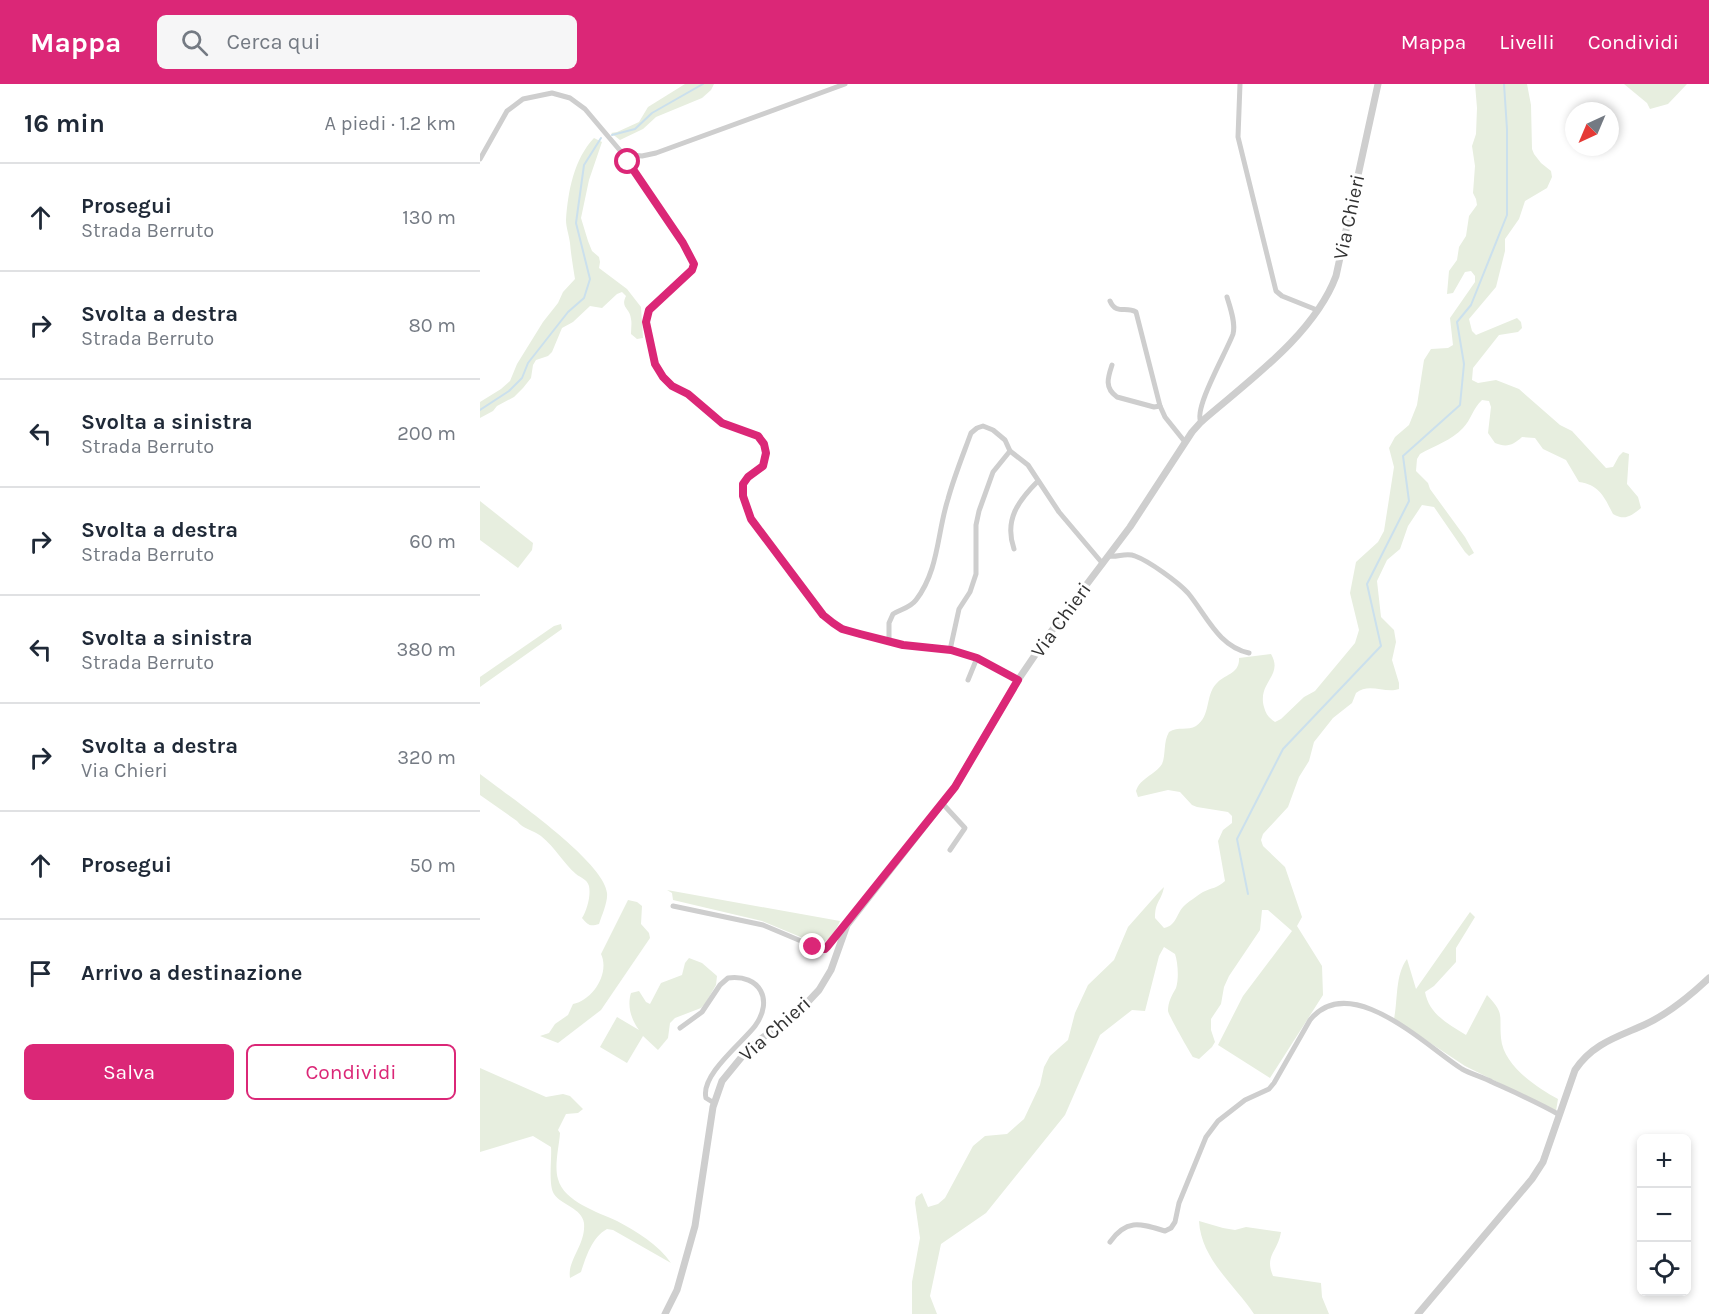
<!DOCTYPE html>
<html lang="it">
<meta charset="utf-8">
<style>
body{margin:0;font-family:Karla,sans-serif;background:#f6f6f7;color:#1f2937}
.controls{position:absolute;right:18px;bottom:18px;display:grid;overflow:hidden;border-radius:9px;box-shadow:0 3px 9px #0003}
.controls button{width:54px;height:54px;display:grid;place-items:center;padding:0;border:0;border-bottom:2px solid #e0e1e3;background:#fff;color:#1f2937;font:30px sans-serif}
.compass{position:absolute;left:1085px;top:18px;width:54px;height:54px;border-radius:50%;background:#fff;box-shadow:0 3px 9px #0003;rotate:224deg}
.stop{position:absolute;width:18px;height:18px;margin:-14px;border:4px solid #db2777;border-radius:50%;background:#fff}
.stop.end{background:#db2777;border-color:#fff;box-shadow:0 2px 6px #0008}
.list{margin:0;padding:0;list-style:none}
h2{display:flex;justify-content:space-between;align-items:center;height:78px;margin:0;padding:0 24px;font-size:26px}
h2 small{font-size:20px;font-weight:400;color:#747a83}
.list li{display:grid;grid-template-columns:39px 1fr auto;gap:18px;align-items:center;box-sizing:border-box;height:108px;padding:0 24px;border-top:2px solid #e0e1e3}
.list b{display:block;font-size:22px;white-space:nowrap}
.list p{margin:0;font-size:20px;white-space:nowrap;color:#747a83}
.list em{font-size:20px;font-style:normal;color:#747a83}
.actions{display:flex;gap:12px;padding:18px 24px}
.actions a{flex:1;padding:14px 0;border:2px solid #db2777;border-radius:9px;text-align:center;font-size:21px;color:#db2777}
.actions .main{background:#db2777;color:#fff}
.icon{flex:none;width:33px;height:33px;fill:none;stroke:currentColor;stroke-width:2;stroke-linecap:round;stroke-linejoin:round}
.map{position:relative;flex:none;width:1229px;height:1230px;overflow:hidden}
header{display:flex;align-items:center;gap:36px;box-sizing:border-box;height:84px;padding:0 30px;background:#db2777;color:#fff}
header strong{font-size:28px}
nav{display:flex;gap:33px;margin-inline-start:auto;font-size:21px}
.search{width:420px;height:54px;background:#f6f6f7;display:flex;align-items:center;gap:15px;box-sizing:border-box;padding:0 21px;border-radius:9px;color:#747a83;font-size:22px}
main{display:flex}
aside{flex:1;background:#fff}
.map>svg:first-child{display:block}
.green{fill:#e7eedf}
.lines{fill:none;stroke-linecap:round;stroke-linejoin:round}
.stream{stroke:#cbe0ed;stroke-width:2}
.minor{stroke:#cecece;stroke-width:5}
.tertiary{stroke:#cecece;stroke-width:7}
.route{stroke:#db2777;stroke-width:8}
.labels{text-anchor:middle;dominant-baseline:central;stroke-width:6;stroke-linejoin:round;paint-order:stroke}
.street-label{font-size:20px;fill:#313131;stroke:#fff}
</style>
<header>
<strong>Mappa</strong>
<div class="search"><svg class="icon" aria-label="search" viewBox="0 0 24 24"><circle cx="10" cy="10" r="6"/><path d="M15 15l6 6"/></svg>Cerca qui</div>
<nav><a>Mappa</a><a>Livelli</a><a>Condividi</a></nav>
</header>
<main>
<aside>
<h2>16 min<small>A piedi · 1.2 km</small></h2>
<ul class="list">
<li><svg class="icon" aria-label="ahead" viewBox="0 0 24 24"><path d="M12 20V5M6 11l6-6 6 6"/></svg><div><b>Prosegui</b><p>Strada Berruto</p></div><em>130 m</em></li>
<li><svg class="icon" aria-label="right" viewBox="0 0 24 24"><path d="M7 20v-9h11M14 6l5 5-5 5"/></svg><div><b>Svolta a destra</b><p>Strada Berruto</p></div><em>80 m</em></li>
<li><svg class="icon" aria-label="left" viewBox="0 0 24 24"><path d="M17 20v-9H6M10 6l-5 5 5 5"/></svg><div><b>Svolta a sinistra</b><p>Strada Berruto</p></div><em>200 m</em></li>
<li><svg class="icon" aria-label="right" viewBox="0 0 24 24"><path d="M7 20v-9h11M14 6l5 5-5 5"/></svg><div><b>Svolta a destra</b><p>Strada Berruto</p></div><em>60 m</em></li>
<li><svg class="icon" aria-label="left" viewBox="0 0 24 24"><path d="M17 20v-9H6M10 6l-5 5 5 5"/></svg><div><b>Svolta a sinistra</b><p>Strada Berruto</p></div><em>380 m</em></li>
<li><svg class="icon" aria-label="right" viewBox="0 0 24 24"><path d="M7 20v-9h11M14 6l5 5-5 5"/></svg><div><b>Svolta a destra</b><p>Via Chieri</p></div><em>320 m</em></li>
<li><svg class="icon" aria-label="ahead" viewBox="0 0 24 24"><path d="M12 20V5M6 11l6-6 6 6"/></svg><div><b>Prosegui</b></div><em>50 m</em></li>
<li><svg class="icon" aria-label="arrive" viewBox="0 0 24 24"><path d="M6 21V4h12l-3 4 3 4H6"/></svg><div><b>Arrivo a destinazione</b></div></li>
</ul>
<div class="actions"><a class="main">Salva</a><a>Condividi</a></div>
</aside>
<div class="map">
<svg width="1229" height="1230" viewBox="0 0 1229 1230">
<rect width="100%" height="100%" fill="#fff"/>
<!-- green -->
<g class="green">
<polygon points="205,0 234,0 231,6 222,14 176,33 163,45 140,56 131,49 137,48 159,38 168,23"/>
<path d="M995 0H1047L1051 21 1052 65 1054 70 1061 79 1071 87 1072 93 1067 104 1045 117 1039 135 1025 155V167L1016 203 989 235 992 247 996 251 1037 234 1041 238 1042 244 1038 248 1019 251 993 284 992 296 998 299 1016 296 1039 305 1080 341 1092 347 1126 384 1133 383 1139 372 1143 368 1149 370 1147 400 1158 413 1161 424C1151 432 1145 437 1133 430 1124 412 1119 401 1099 398L1086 376 1063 365 1055 354 1042 353C1033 361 1027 364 1015 359L1008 349 1011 323 1009 317 1002 316C993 324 991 336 983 344 972 356 954 362 940 370L937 375 936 387 948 399 950 405 985 453 994 469 989 472 985 468 954 423 942 421 928 442 920 465 907 476 897 497 901 533 914 546 916 558 912 576 919 599V605C905 610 889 598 876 609L872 619 853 634 834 658 829 677 819 693 808 723 783 750 781 756 783 762 805 783 822 833 817 842 842 882 843 911 790 994 738 961 763 912 812 847 788 826H782L780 846 749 892 744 903 741 920 731 935V946L735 958 732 963 719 975 713 973C710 969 688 930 688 927 688 918 692 911 696 904 699 895 698 879 695 870L684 863 679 872 665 927 652 926 620 951 585 1031 506 1129 461 1160 450 1212 457 1230H432V1198L440 1154 435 1119 436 1113 442 1109 448 1123 458 1120 465 1114 493 1062 505 1052 527 1050 544 1035 560 1001 564 983 570 972 588 956 595 929 608 901 634 876 648 843 679 808 684 803C681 818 675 817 675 834L684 844C696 842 696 831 703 823 708 818 717 812 723 808 731 804 738 804 745 797L738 757 743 746 752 739V732L748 728 717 723 712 721 700 708 688 706 658 713 656 707C660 694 675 691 682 680 686 671 683 658 689 648 698 642 708 647 716 642 731 632 725 612 736 600 744 590 760 590 759 574L791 570C804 592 777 598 784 623 786 630 788 633 795 638L801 635 824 613 835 607 875 559 879 546 870 509 876 478 898 458 904 447 914 383 909 364 915 353 929 341 937 321 944 276 951 265 968 264 973 261 970 234 995 198V192L991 187 985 188 973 209 967 210 969 187 977 176 979 163 986 152 989 132 997 121 996 115 993 109 995 82 992 62 996 50 997 24Z"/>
<polygon points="1144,0 1207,0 1188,20 1170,25 1167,19"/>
<path d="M114 54 122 58 109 96 101 134 108 157 112 167 119 173 120 178 119 184 147 205 161 223 163 254 157 255 151 250C151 245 152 239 151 235 150 224 140 224 146 212L142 208 137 210 122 224 110 222 93 238 82 244 72 268 68 272 56 276 53 281 51 294 43 304 34 313 17 322 13 327 0 334V318L21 305 30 297 37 280 63 238 78 219 83 208 95 195C93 182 91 171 90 159 89 151 86 143 86 136 88 107 94 75 114 54Z"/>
<polygon points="0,417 53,459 52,466 38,484 0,456"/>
<polygon points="81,540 82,545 0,603 0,593 74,542"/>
<path d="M0 690C27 711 124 777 127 809 128 818 122 831 119 840 110 843 108 841 102 834 107 826 111 812 109 802 107 795 101 794 96 790 83 779 76 764 61 752 53 746 43 745 37 737L0 711Z"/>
<path d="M187 806 360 837C355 848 349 861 335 859L282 837 193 816 192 809Z"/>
<path d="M148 816 157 818 162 822 161 840 169 849 170 854 121 926 78 959 60 952 69 949 75 940 88 931 93 920C113 916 130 889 121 870Z"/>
<path d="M990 828 995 833 976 864V878L954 902 945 908C949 930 968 940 986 951L1007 911C1025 930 1019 930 1021 954 1023 981 1056 1003 1078 1015L1076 1027 985 982 914 935C918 916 915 891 927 875L936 905Z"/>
<path d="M209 874 222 879 237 892 236 901 225 920 221 924 195 934 190 939 188 954 178 966 163 952 147 979 120 963 137 933 159 946C151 935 147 922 151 909L159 907 166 918 170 920 181 899 202 891 205 879Z"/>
<path d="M0 984 66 1013 83 1010 90 1012 103 1025 98 1029 86 1030 78 1046 80 1049C79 1063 74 1082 78 1095 84 1118 118 1128 137 1137 156 1147 179 1161 191 1179L133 1146 127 1145C112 1153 106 1173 101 1188L90 1194C87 1176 106 1161 104 1139 102 1124 81 1121 74 1110 68 1101 72 1074 71 1063L53 1052 0 1068Z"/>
<path d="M719 1137 743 1144 755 1146 766 1143 801 1148C798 1168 784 1171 793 1192L841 1199 842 1213 849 1230H774C754 1200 721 1175 719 1137Z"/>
</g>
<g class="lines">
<!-- stream -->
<g class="stream">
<polyline points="132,51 155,45 172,29 223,0"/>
<polyline points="0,326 29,307 42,294 48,279 88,228 104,214 110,195 96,139 104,81 121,54"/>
<polyline points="768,810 757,755 803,665 901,562 887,500 929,417 923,372 980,321 984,280 977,238 991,221 1027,131 1027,45 1024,0"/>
</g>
<!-- minor -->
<g class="minor">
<polyline points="760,0 758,53 796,207 802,212 837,226"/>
<polyline points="143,70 203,159 215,180 212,186 169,226 166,238 175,280 183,293 192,302 208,310 242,339 278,352 284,360 287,369 283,382 268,393 263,400 263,412 271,435 343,531 353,539 372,548 423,561 470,566 497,574 538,596"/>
<polyline points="0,75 27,27 43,15 72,9 90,14 105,25 143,70 162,72 176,69 365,0"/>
<path d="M630 217C636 231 646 222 656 228L680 322 685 333 705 358"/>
<path d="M632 281C628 293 624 304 637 313L674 323 680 322"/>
<path d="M721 338C713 325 747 267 753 250 756 239 750 223 747 213"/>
<path d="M534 465C524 436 538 417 558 397"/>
<path d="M628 472C637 474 646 468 655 472 669 477 698 498 708 509 727 532 738 562 769 569"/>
<path d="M409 557V539L413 530C421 525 430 524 436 516 459 486 457 449 468 415 474 393 483 371 491 349L497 344 503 342 513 346 525 356 530 367 548 381 579 428 623 480"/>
<polyline points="470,566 479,525 490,508 496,490 496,441 499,427 513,388 530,367"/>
<polyline points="488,596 497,574"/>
<polyline points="462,719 485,744 470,766"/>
<polyline points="193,822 283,841 340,865 345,865 362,843 367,841"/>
<path d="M200 944 222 928 240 901 248 894C280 890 294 916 275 942 263 958 220 991 226 1014L234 1019"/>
<path d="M630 1158C647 1134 661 1140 685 1147L691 1144 695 1138 699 1119 726 1053 738 1037 765 1016 789 1005 794 999 830 936C870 886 946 962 982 985 991 990 1002 993 1012 998 1034 1008 1057 1018 1078 1030"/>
</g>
<!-- tertiary -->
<g class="tertiary">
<path d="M185 1230 197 1206 215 1142 233 1023 242 997 269 964 324 922 339 906 351 886 367 841 475 703 538 596 570 549 650 443 712 348 721 338C767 298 834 251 856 192L898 0"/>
<path d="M938 1230 1052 1095 1063 1078 1095 986C1112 960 1137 953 1164 941 1188 930 1210 912 1229 894"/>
</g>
</g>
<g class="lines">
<!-- route -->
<polyline class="route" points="148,78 203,159 214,180 212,186 169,226 166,238 175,280 183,293 192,302 208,310 242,339 278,352 284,360 286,369 283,382 268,393 263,400 263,412 271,435 343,531 353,539 362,545 380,550 423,561 471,566 497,574 538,596 475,703 347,863 345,865 333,863"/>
</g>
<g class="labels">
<!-- street labels -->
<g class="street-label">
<text transform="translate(869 133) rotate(-78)">Via Chieri</text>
<text transform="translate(581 536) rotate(-54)">Via Chieri</text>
<text transform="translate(295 945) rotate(-41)">Via Chieri</text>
</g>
</g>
</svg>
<div class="controls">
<button>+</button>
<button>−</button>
<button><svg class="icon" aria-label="locate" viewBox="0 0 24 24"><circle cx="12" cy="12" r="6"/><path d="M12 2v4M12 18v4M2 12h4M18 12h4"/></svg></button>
</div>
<svg class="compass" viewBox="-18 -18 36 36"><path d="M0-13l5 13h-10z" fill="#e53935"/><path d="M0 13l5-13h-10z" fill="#747a83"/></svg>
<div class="stop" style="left:148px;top:78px"></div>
<div class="stop end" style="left:333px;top:863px"></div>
</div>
</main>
